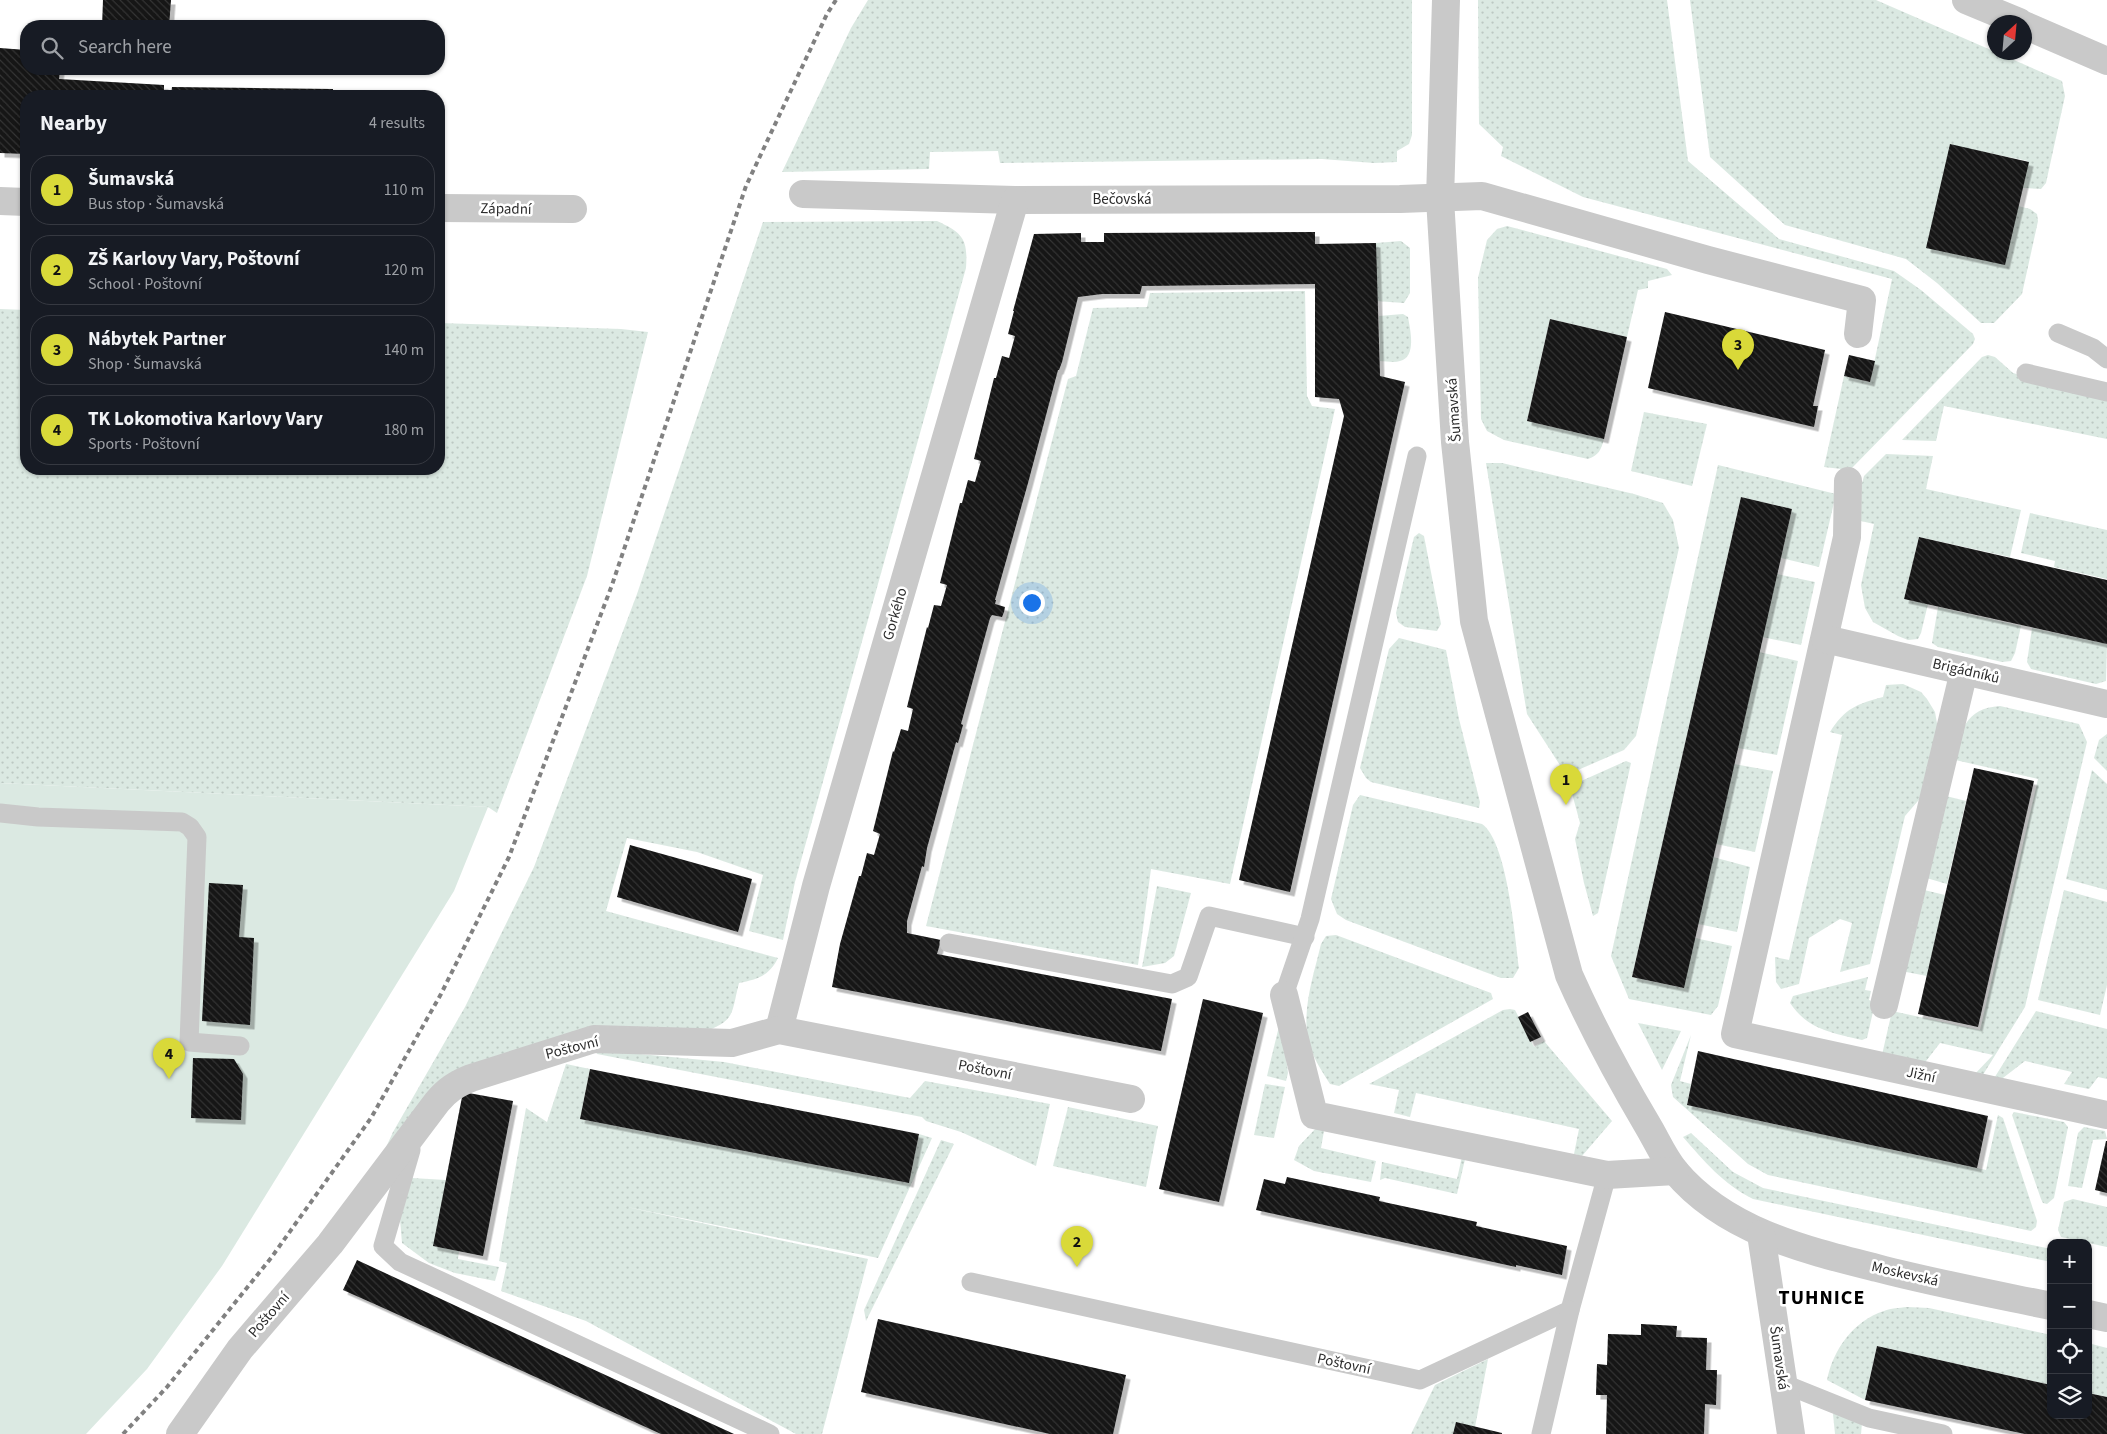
<!DOCTYPE html>
<meta charset="utf-8">
<style>
body{margin:0;font-family:"Source Sans 3",sans-serif;background:#20242c;color:#f1f3f6}
.controls{position:absolute;right:15px;bottom:15px;display:grid;overflow:hidden;border-radius:10px;box-shadow:0 1px 4px #0004}
.controls button{width:45px;height:45px;display:grid;place-items:center;padding:0;border:0;border-bottom:1px solid #363941;background:#171b24;color:#f1f3f6;font:25px sans-serif}
.compass{position:absolute;left:1987px;top:15px;width:45px;height:45px;border-radius:50%;background:#171b24;box-shadow:0 1px 4px #0004;rotate:26deg}
.you{position:absolute;left:1031px;top:602px;width:18px;height:18px;margin:-12px;border:4px solid #fff;border-radius:50%;background:#1a73e8;box-shadow:0 0 0 8px #1a73e833}
.badge{display:grid;place-items:center;width:32px;height:32px;border-radius:50%;background:#d9d939;color:#111;font-size:16px;font-weight:700}
.pin{position:absolute;translate:-50% -41px;filter:drop-shadow(0 1px 2px #0008)}
.pin::after{content:'';position:absolute;top:26px;width:18px;height:15px;background:inherit;clip-path:polygon(0 0,100% 0,50% 100%)}
.list{margin:0;padding:0;list-style:none}
h2{display:flex;justify-content:space-between;align-items:center;height:65px;margin:0;padding:0 20px;font-size:21px}
h2 small{font-size:16px;font-weight:400;color:#9ea1a6}
.list li{display:grid;grid-template-columns:32px 1fr auto;gap:15px;align-items:center;box-sizing:border-box;height:70px;margin:0 10px 10px;padding:0 10px;border:1px solid #363941;border-radius:20px}
.list b{display:block;font-size:19px;white-space:nowrap}
.list p{margin:0;font-size:16px;white-space:nowrap;color:#9ea1a6}
.list em{font-size:16px;font-style:normal;color:#9ea1a6}
.icon{flex:none;width:28px;height:28px;fill:none;stroke:currentColor;stroke-width:2;stroke-linecap:round;stroke-linejoin:round}
.map{position:relative;flex:none;width:2107px;height:1434px;overflow:hidden}
.search{position:absolute;background:#171b24;box-shadow:0 1px 4px #0004;left:20px;top:20px;width:425px;height:55px;display:flex;align-items:center;gap:12px;box-sizing:border-box;padding:0 18px;border-radius:20px;color:#9ea1a6;font-size:19px}
.panel{position:absolute;background:#171b24;box-shadow:0 1px 4px #0004;left:20px;top:90px;width:425px;height:385px;border-radius:20px}
.map>svg:first-child{display:block}
.green{fill:url(#green-dots)}
.pitch{fill:#dbe9e2}
.building{fill:url(#building-back-hatch);filter:url(#shadow)}
.lines{fill:none;stroke-linecap:round;stroke-linejoin:round}
.service{stroke:#c9c9c9;stroke-width:19}
.minor{stroke:#c9c9c9;stroke-width:28}
.tertiary{stroke:#c9c9c9;stroke-width:28}
.rail{stroke:#818181;stroke-width:4;stroke-dasharray:5 4;stroke-linecap:butt}
.labels{text-anchor:middle;dominant-baseline:central;stroke-width:5;stroke-linejoin:round;paint-order:stroke}
.street-label{font-size:15px;fill:#2c2c2c;stroke:#fff}
.district-label{font-size:20px;font-weight:bold;letter-spacing:1px;fill:#000;stroke:#fff}
</style>
<div class="map">
<svg width="2107" height="1434" viewBox="0 0 2107 1434">
<defs>
<pattern id="green-dots" width="8" height="8" patternUnits="userSpaceOnUse" patternTransform="scale(1.25)"><rect width="8" height="8" fill="#dbe9e2"/><path d="M2 2h.1M6 6h.1" fill="none" stroke="#bcc8c2" stroke-width="1.8" stroke-linecap="round"/></pattern>
<pattern id="building-back-hatch" width="6" height="6" patternUnits="userSpaceOnUse" patternTransform="scale(1.25)"><rect width="6" height="6" fill="#131313"/><path d="M-1 5l2 2M0 0l6 6M5-1l2 2" fill="none" stroke="#363636"/></pattern>
<filter id="shadow"><feDropShadow dx="4.5" dy="4.5" stdDeviation="0" flood-color="#0004"/></filter>
</defs>
<rect width="100%" height="100%" fill="#fff"/>
<!-- green -->
<g class="green">
<polygon points="868,0 1412,0 1412,135 1409,144 1397,151 1397,162 1374,163 1322,159 1000,163 998,151 930,152 929,169 782,172 851,28"/>
<polygon points="1478,0 1667,0 1688,161 1779,239 1894,271 1921,290 1973,334 1975,339 1973,344 1850,470 1824,467 1844,376 1870,382 1892,279 1583,197 1501,156 1503,147 1479,124"/>
<polygon points="1690,0 1876,0 2062,81 2065,96 2046,183 2041,189 2023,188 2028,161 1950,145 1927,248 2018,206 2030,209 2037,214 2038,221 2022,294 1994,323 1981,323 1937,283 1906,259 1785,225 1710,157"/>
<path d="M937 221C963 233 968 239 966 268L795 882 783 940 749 931 763 875 697 852 627 838 606 911 778 958C769 976 758 979 739 983 731 1014 736 1020 704 1032L465 1067 371 1180 393 1132 465 1007 534 867 637 594 763 222Z"/>
<path d="M1507 226 1667 269 1672 275 1648 281V288L1638 290 1627 337 1550 319 1527 421 1604 439C1601 450 1599 455 1588 459L1504 440 1487 431 1481 419 1478 278 1487 240 1497 229Z"/>
<polygon points="1401,241 1410,248 1410,293 1404,303 1376,301 1376,243"/>
<polygon points="1305,291 1307,396 1312,406 1335,409 1230,884 1151,869 1138,965 926,926 1068,379 1076,376 1093,308 1147,307 1150,293"/>
<polygon points="0,309 26,310 26,469 439,469 439,323 621,329 648,332 587,576 497,813 488,807 0,783"/>
<path d="M1403 314 1408 317C1410 329 1417 357 1400 361 1394 363 1386 361 1380 361L1379 316Z"/>
<polygon points="1988,355 1995,357 2013,373 2107,400 2107,439 1944,406 1936,441 1902,440 1982,357"/>
<polygon points="1644,412 1707,424 1692,486 1631,471"/>
<polygon points="1886,454 1933,456 1926,489 2021,510 2010,557 1919,537 1904,599 1928,604 1921,633 1918,639 1908,640 1898,636 1873,622 1865,608 1861,585 1874,524 1852,519 1864,476"/>
<polygon points="1486,463 1502,463 1634,494 1663,503 1673,520 1679,548 1636,736 1624,750 1571,773 1565,773 1527,714"/>
<polygon points="1718,465 1836,494 1819,567 1781,558 1792,509 1741,497 1632,977 1683,988 1695,938 1732,946 1718,1006 1711,1015 1629,999 1611,956"/>
<polygon points="2030,513 2107,530 2107,579 2054,567 2055,561 2021,553"/>
<polygon points="1419,533 1424,536 1441,624 1437,631 1405,627 1398,622 1396,613 1414,537"/>
<polygon points="1777,574 1815,582 1801,645 1762,637"/>
<polygon points="1938,607 2021,626 2015,653 2011,661 2002,662 1938,647 1932,643"/>
<polygon points="2032,628 2107,644 2106,681 2096,684 2031,669 2027,662"/>
<polygon points="1399,638 1446,650 1459,719 1480,802 1479,808 1371,782 1366,778 1360,768 1389,649"/>
<polygon points="1759,652 1798,661 1777,755 1738,748"/>
<path d="M1903 684 1921 692 1927 699 1935 712 1938 729 1924 794 1905 816 1870 964 1840 972 1852 923 1840 919 1809 938 1799 984 1781 989 1776 982 1775 957 1789 960 1842 735 1830 732C1845 708 1857 704 1883 697L1886 685Z"/>
<path d="M2000 706 2079 724 2087 742 2025 1007 1981 1078 1973 1076 1993 1055 1940 1043 1923 1065 1882 1055 1892 1011 1980 1030 2038 779 1951 759C1961 732 1965 708 2000 706Z"/>
<polygon points="2107,734 2107,771 2094,758 2099,740"/>
<polygon points="1626,761 1631,763 1598,913 1593,916 1584,883 1575,839 1580,823 1570,786"/>
<polygon points="1734,764 1773,771 1755,852 1716,844"/>
<polygon points="2092,770 2107,784 2107,890 2066,879"/>
<path d="M1360 795 1482 824C1507 841 1515 936 1519 968L1513 978H1501L1346 920 1337 914 1331 899 1353 805Z"/>
<polygon points="1942,795 1966,801 1947,884 1923,877"/>
<polygon points="1713,857 1750,867 1737,932 1698,924"/>
<polygon points="1157,886 1191,893 1174,956 1165,963 1142,967"/>
<polygon points="1920,889 1945,895 1927,976 1901,971"/>
<polygon points="2064,890 2107,902 2107,985 2100,1015 2038,1000"/>
<path d="M1336 935 1491 993 1493 999 1339 1086 1330 1084C1321 1070 1311 1055 1308 1039 1302 1008 1314 974 1321 944L1326 936Z"/>
<path d="M1868 977 1865 990 1871 991 1869 1000 1875 1003 1867 1038 1862 1040C1833 1033 1808 1030 1790 1003L1793 996Z"/>
<polygon points="1510,1009 1515,1010 1534,1047 1544,1041 1612,1121 1582,1156 1574,1154 1579,1129 1416,1093 1410,1117 1394,1113 1399,1090 1369,1084 1503,1010"/>
<polygon points="2036,1011 2107,1029 2107,1079 2098,1077 2089,1089 2064,1084 2072,1072 2025,1061 1999,1081 1993,1080"/>
<polygon points="1281,1018 1288,1073 1286,1081 1267,1076"/>
<polygon points="1638,1023 1681,1031 1662,1070"/>
<polygon points="1691,1035 1680,1081 1691,1084 1687,1105 1986,1170 1998,1115 2003,1118 2037,1221 2036,1227 2031,1231 1768,1175 1748,1164 1673,1097 1671,1085"/>
<polygon points="598,1050 724,1062 910,1098 925,1081 1050,1104 1036,1166 961,1132 926,1121 922,1117 597,1054"/>
<polygon points="566,1064 590,1069 580,1119 909,1183 919,1134 932,1138 878,1258 622,1206 868,1259 822,1434 796,1434 586,1321 501,1291 507,1263 499,1261 526,1108 547,1122"/>
<polygon points="1265,1084 1285,1087 1274,1138 1254,1135"/>
<polygon points="1068,1107 1158,1126 1146,1187 1053,1166"/>
<polygon points="2014,1112 2064,1122 2068,1127 2054,1198 2047,1204 2043,1203 2041,1199 2012,1115"/>
<polygon points="1317,1127 1324,1131 1321,1148 1376,1161 1371,1182 1314,1171 1294,1160 1299,1146"/>
<polygon points="2084,1127 2105,1131 2107,1139 2093,1140 2082,1188 2068,1186 2078,1133"/>
<path d="M1691 1133 1733 1172 1763 1188 2051 1249V1262L1753 1199C1723 1184 1704 1161 1683 1137Z"/>
<polygon points="941,1140 954,1144 866,1321 864,1310"/>
<polygon points="1463,1152 1466,1155 1457,1194 1385,1178 1380,1180 1382,1162 1457,1179"/>
<polygon points="412,1178 446,1180 434,1246 459,1251 458,1259 499,1267 495,1281 455,1273 429,1263 402,1243 400,1219"/>
<polygon points="2073,1199 2107,1207 2107,1247 2061,1237 2058,1230 2064,1202"/>
<path d="M1907 1307 1929 1308 2051 1335V1385L1877 1346 1865 1400 1827 1380C1833 1350 1853 1321 1884 1311 1891 1308 1899 1308 1907 1307Z"/>
<polygon points="2088,1343 2107,1348 2107,1397 2088,1393"/>
<polygon points="1488,1359 1475,1427 1453,1434 1411,1434 1435,1385"/>
<polygon points="1837,1413 1862,1423 1861,1434 1835,1434 1833,1414"/>
</g>
<!-- pitch -->
<polygon class="pitch" points="0,783 488,807 454,891 222,1266 147,1369 86,1434 0,1434"/>
<!-- building -->
<g class="building">
<polygon points="103,0 171,0 169,26 102,26"/>
<polygon points="0,48 26,50 26,69 60,69 59,79 164,85 164,96 26,96 26,154 0,153"/>
<polygon points="172,87 333,89 333,96 171,96"/>
<polygon points="1950,144 2029,162 2005,265 1926,248"/>
<polygon points="1315,232 1315,244 1376,243 1380,376 1405,382 1290,892 1239,880 1344,416 1339,399 1315,397 1315,284 1142,286 1140,294 1102,294 1078,297 1062,362 1059,370 1058,370 1028,483 995,600 996,600 995,604 1005,607 1004,612 1002,617 992,615 990,618 961,724 963,725 958,743 956,742 927,848 924,867 922,866 907,921 907,933 941,940 937,954 1172,999 1161,1051 832,987 840,944 859,876 861,876 867,853 874,855 880,834 873,831 893,751 894,752 901,729 908,731 913,709 907,707 927,627 928,628 934,605 941,606 947,585 940,583 960,503 962,503 968,480 975,482 981,461 974,459 994,378 996,378 1002,356 1009,358 1015,336 1008,334 1014,311 1013,311 1034,234 1081,233 1081,242 1104,242 1104,233"/>
<polygon points="1665,312 1825,350 1813,406 1818,406 1814,427 1648,388"/>
<polygon points="1550,319 1627,337 1604,439 1527,421"/>
<polygon points="1849,355 1875,361 1870,382 1844,376"/>
<polygon points="1741,497 1792,509 1684,988 1632,977"/>
<polygon points="1919,537 2107,580 2107,644 1904,599"/>
<polygon points="1974,768 2034,781 1978,1027 1918,1014"/>
<polygon points="630,845 752,879 738,932 617,897"/>
<polygon points="209,883 243,885 239,937 254,938 250,1025 202,1021"/>
<polygon points="1203,999 1263,1013 1219,1202 1159,1189"/>
<polygon points="1528,1012 1541,1037 1530,1042 1518,1017"/>
<polygon points="1698,1051 1988,1116 1977,1168 1687,1105"/>
<polygon points="193,1058 234,1059 243,1074 241,1120 191,1118"/>
<polygon points="590,1069 919,1134 909,1183 580,1119"/>
<polygon points="463,1092 513,1101 483,1256 433,1246"/>
<polygon points="2106,1141 2107,1141 2107,1193 2095,1190"/>
<polygon points="1287,1177 1380,1197 1379,1201 1477,1222 1476,1226 1567,1246 1562,1275 1516,1265 1516,1267 1256,1210 1264,1179 1285,1184"/>
<polygon points="357,1260 551,1350 734,1434 661,1434 379,1306 343,1290"/>
<polygon points="878,1319 1126,1375 1113,1434 1050,1434 861,1392"/>
<polygon points="1641,1324 1677,1326 1676,1337 1707,1338 1706,1370 1717,1370 1716,1405 1705,1404 1704,1434 1606,1434 1607,1395 1596,1395 1597,1364 1607,1365 1608,1334 1641,1335"/>
<polygon points="1877,1346 2051,1385 2051,1415 2088,1415 2088,1393 2107,1397 2107,1434 2025,1434 1865,1400"/>
<polygon points="1456,1422 1502,1433 1502,1434 1453,1434"/>
</g>
<g class="lines">
<!-- service -->
<g class="service">
<polyline points="2058,333 2093,348 2107,359"/>
<polyline points="2026,373 2107,392"/>
<polyline points="0,813 38,817 182,822 190,827 197,837 189,1042 240,1046"/>
<polyline points="949,943 1172,984 1188,977 1209,916 1305,937"/>
<polyline points="1284,995 1310,919 1417,456"/>
<polyline points="410,1140 411,1150 383,1246 400,1262 770,1434"/>
<polyline points="971,1282 1420,1380 1570,1310 1607,1175"/>
<polyline points="1782,1383 1869,1418 1943,1434"/>
<polyline points="1541,1434 1570,1310"/>
</g>
<!-- minor -->
<g class="minor">
<path d="M1446 0 1440 199 1455 442 1474 621 1569 975C1592 1027 1619 1077 1648 1126 1657 1141 1664 1158 1675 1171 1725 1231 1805 1250 1877 1268 1934 1283 1993 1294 2051 1306"/>
<polyline points="803,194 1015,200 1400,199 1482,196 1708,260 1862,300 1858,334"/>
<polyline points="0,201 26,202"/>
<polyline points="439,208 573,209"/>
<polyline points="1848,481 1847,537 1735,1034 2107,1115"/>
<polyline points="1825,639 2107,704"/>
<polyline points="1284,995 1314,1115 1607,1175 1675,1171"/>
<polyline points="1884,1005 1964,671"/>
<polyline points="779,1030 816,886 1015,200"/>
<polyline points="1761,1234 1791,1434"/>
<polyline points="2088,1314 2107,1318"/>
<path d="M180 1434 240 1349 330 1244 437 1102C447 1090 456 1084 471 1078L594 1039 732 1043 779 1030 1131 1099"/>
</g>
<!-- tertiary -->
<g class="tertiary">
<polyline points="1966,0 2019,22"/>
<polyline points="2024,25 2107,61"/>
</g>
<!-- rail -->
<polyline class="rail" points="123,1434 167,1387 271,1258 371,1118 441,994 509,857 612,585 746,186 827,14 836,0"/>
</g>
<g class="labels">
<!-- street labels -->
<g class="street-label">
<text x="1122" y="199">Bečovská</text>
<text transform="translate(506 209) rotate(1)">Západní</text>
<text transform="translate(1454 410) rotate(-94)">Šumavská</text>
<text transform="translate(895 614) rotate(-74)">Gorkého</text>
<text transform="translate(1966 671) rotate(13)">Brigádníků</text>
<text transform="translate(572 1048) rotate(-14)">Poštovní</text>
<text transform="translate(985 1070) rotate(11)">Poštovní</text>
<text transform="translate(1921 1075) rotate(12)">Jižní</text>
<text transform="translate(1905 1274) rotate(13)">Moskevská</text>
<text transform="translate(269 1315) rotate(-49)">Poštovní</text>
<text transform="translate(1779 1358) rotate(82)">Šumavská</text>
<text transform="translate(1344 1364) rotate(12)">Poštovní</text>
</g>
<!-- district labels -->
<g class="district-label">
<text x="1822" y="1298">TUHNICE</text>
</g>
</g>
</svg>
<div class="controls">
<button>+</button>
<button>−</button>
<button><svg class="icon" aria-label="locate" viewBox="0 0 24 24"><circle cx="12" cy="12" r="6"/><path d="M12 2v4M12 18v4M2 12h4M18 12h4"/></svg></button>
<button><svg class="icon" aria-label="layers" viewBox="0 0 24 24"><path d="M12 4l9 5-9 5-9-5zM3 14l9 5 9-5"/></svg></button>
</div>
<svg class="compass" viewBox="-18 -18 36 36"><path d="M0-13l5 13h-10z" fill="#e53935"/><path d="M0 13l5-13h-10z" fill="#9ea1a6"/></svg>
<div class="you"></div>
<div class="pin badge" style="left:1566px;top:805px">1</div>
<div class="pin badge" style="left:1077px;top:1267px">2</div>
<div class="pin badge" style="left:1738px;top:370px">3</div>
<div class="pin badge" style="left:169px;top:1079px">4</div>
<div class="search"><svg class="icon" aria-label="search" viewBox="0 0 24 24"><circle cx="10" cy="10" r="6"/><path d="M15 15l6 6"/></svg>Search here</div>
<section class="panel">
<h2>Nearby<small>4 results</small></h2>
<ul class="list">
<li><span class="badge">1</span><div><b>Šumavská</b><p>Bus stop · Šumavská</p></div><em>110 m</em></li>
<li><span class="badge">2</span><div><b>ZŠ Karlovy Vary, Poštovní</b><p>School · Poštovní</p></div><em>120 m</em></li>
<li><span class="badge">3</span><div><b>Nábytek Partner</b><p>Shop · Šumavská</p></div><em>140 m</em></li>
<li><span class="badge">4</span><div><b>TK Lokomotiva Karlovy Vary</b><p>Sports · Poštovní</p></div><em>180 m</em></li>
</ul>
</section>
</div>
